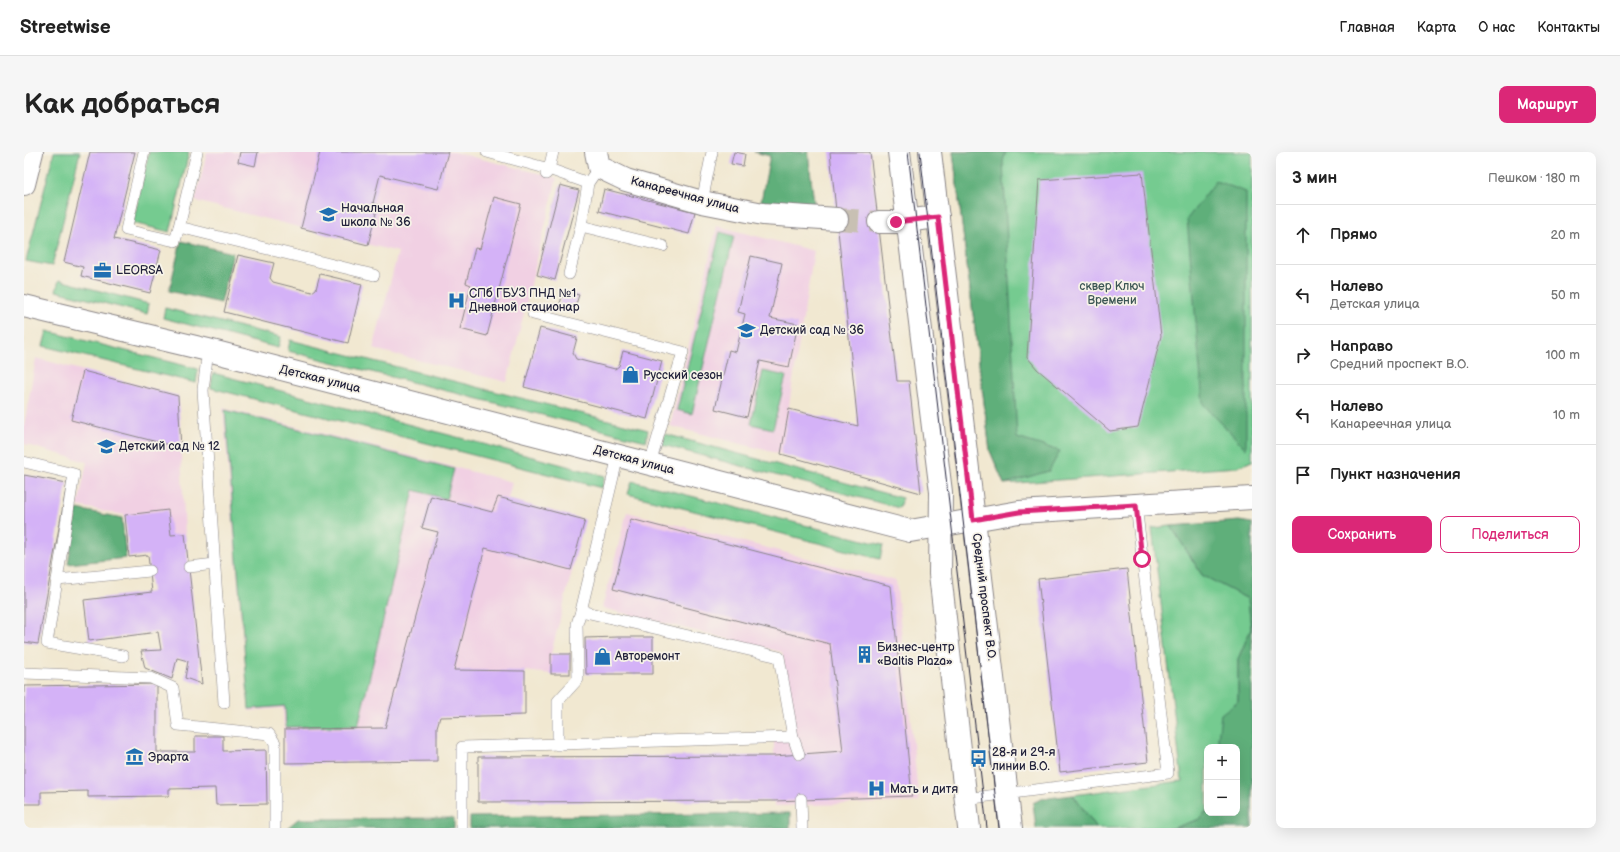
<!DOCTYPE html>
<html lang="ru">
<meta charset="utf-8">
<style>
body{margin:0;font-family:"Balsamiq Sans",sans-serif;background:#f6f6f6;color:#222}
.controls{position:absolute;right:12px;bottom:12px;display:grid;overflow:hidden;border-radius:8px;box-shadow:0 4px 16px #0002}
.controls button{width:36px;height:36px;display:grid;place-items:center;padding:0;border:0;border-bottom:1px solid #e0e0e0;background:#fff;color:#222;font:20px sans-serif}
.stop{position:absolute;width:12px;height:12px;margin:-9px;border:3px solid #db2777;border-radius:50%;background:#fff}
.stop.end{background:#db2777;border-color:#fff;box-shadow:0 1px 4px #0008}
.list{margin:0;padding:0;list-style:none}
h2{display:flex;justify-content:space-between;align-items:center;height:52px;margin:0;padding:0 16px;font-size:17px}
h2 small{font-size:13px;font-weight:400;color:#767676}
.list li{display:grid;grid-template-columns:26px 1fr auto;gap:12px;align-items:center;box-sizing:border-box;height:60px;padding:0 16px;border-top:1px solid #e0e0e0}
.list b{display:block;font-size:15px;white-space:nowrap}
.list p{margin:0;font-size:13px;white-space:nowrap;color:#767676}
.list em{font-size:13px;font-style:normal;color:#767676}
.actions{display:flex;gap:8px;padding:12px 16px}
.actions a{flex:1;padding:9px 0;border:1px solid #db2777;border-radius:8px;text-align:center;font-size:14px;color:#db2777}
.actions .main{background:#db2777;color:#fff}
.icon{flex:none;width:22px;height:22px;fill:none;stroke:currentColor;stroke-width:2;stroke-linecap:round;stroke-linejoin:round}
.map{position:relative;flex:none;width:1228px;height:676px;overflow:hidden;border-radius:8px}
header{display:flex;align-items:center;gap:24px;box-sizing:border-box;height:56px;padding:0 20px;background:#fff;border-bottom:1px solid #e0e0e0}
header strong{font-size:19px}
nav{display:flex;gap:22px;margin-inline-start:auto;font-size:14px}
.intro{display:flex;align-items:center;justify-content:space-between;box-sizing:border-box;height:96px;padding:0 24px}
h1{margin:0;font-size:28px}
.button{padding:10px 18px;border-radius:8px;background:#db2777;color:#fff;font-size:14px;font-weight:700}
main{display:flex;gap:24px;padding:0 24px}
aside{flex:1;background:#fff;border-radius:8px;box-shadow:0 4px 16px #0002}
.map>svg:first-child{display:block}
.built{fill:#f1d0e3}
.green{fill:#74cb90;stroke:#4b7666}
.forest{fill:#5faf7a;stroke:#40685a}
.building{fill:#d4b2f7}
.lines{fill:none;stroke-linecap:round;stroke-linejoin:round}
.street-tunnel{stroke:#c8c0b3;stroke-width:22;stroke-dasharray:22 11;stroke-linecap:butt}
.lane-casing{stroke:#8a8586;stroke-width:12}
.street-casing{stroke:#8a8586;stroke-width:24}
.secondary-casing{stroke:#8a8586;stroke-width:24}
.lane{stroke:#fff;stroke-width:11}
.street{stroke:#fff;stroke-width:22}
.secondary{stroke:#fff;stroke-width:22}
.tram{stroke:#22223b;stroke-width:1}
.route{stroke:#db2777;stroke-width:5}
.labels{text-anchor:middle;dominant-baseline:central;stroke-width:3.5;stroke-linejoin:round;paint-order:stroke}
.street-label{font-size:12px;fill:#22223b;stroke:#f7f3e8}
.poi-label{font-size:12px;fill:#22223b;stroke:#f7f3e8;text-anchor:start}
.park-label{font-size:12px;fill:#3b5554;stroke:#f7f3e8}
</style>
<header>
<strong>Streetwise</strong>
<nav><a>Главная</a><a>Карта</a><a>О нас</a><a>Контакты</a></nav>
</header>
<div class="intro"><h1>Как добраться</h1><a class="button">Маршрут</a></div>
<main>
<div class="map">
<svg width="1228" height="676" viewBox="0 0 1228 676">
<rect width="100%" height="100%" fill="#f7f3e8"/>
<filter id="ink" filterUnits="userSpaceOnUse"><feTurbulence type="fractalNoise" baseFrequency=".025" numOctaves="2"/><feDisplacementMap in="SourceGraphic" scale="8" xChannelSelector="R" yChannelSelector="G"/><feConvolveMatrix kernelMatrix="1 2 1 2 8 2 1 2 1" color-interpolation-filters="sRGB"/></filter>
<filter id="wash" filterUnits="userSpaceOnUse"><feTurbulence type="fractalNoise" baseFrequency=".012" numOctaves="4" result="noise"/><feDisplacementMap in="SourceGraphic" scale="16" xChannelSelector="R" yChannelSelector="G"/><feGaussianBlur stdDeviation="0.9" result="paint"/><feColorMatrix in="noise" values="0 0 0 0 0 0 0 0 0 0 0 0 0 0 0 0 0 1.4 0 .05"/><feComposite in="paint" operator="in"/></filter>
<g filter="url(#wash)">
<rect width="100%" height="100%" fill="#f1e8d1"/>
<!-- built -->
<g class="built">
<polygon points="183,0 430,0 533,26 483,230 349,197 374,100 171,49"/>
<polygon points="693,74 790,99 757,302 646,274"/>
<polygon points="12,206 154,244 161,382 147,383 143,358 101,363 54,354 63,310 0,292 0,274"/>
<polygon points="199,256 488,330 484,347 561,368 527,502 527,522 501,519 501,563 416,565 413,575 413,609 261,611 259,556 225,559"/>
<polygon points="603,360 872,429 895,650 750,654 750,581 770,581 758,500 578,456"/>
</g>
<!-- green -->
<g class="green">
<polygon points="30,0 56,0 28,114 2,109"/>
<polygon points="125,0 165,0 146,80 109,71"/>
<polygon points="929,0 1228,0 1228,309 1214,315 980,332 966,299"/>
<polygon points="696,80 710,84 668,262 653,258"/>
<polygon points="35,128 125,152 123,162 32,139"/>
<polygon points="141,156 257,185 254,196 139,166"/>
<polygon points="23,179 174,217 172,231 19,194"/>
<polygon points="266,188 624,278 622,289 264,199"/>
<polygon points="739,219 762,224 749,277 727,272"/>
<polygon points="189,221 581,324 578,336 187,236"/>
<polygon points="201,258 430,317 422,347 390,338 334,574 262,575 261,554 225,557"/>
<polygon points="641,282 878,346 875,356 638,293"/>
<polygon points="608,329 859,393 856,407 604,342"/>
<polygon points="1147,374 1178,423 1224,447 1227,477 1214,507 1214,549 1194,587 1197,595 1183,595 1183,658 1176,667 1149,676 1073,676 1049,643 1158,629 1128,376"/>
</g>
<!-- forest -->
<g class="forest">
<polygon points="730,0 784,0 791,59 736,54 746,4"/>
<polygon points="929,0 982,0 979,9 993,286 1036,299 1025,319 980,332 966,299"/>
<polygon points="1192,29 1222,40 1222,297 1179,252 1163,67"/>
<polygon points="157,89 209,101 197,151 145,139"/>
<polygon points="53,357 98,366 102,406 44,412"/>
<polygon points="1215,369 1228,371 1228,676 1149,676 1176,667 1183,658 1183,661 1213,661 1213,595 1197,595 1194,587 1197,562 1214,549 1214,507 1227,477 1224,447 1178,423 1147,374"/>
<polygon points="1049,643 1073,676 1012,676 1009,651 1017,647"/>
<polygon points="766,661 766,676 446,676 446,665"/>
<polygon points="430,666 430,676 263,676 274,667"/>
</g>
<g id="blocks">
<!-- building -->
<g class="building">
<polygon points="66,0 111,0 90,87 137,98 126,141 57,124 59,115 40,110"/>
<polygon points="216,0 234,0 231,14 214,10"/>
<polygon points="296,0 424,0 414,37 356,23 349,51 354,53 344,93 277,76"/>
<polygon points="710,0 721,2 719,14 707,12"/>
<polygon points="806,0 846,0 873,229 885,229 897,341 757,302 765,257 834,274"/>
<polygon points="1118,21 1137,184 1114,275 1086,279 1013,217 1003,205 1015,28"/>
<polygon points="536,33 555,38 531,128 513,123"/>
<polygon points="580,37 671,60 665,82 575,59"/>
<polygon points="470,45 497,52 463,184 436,177 447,133 442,131 451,96 456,97"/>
<polygon points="214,103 250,111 246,126 249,130 288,140 292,137 296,122 338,132 324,191 200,160"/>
<polygon points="727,104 758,111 746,166 774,172 765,215 736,209 723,265 691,257 705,198 712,200 721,162 714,160"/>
<polygon points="540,139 555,143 550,158 535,154"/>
<polygon points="516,176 553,186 549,201 552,207 591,217 595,214 599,199 638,209 623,267 500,235"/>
<polygon points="59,219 154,244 157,296 47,268"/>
<polygon points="0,323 43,331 14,492 0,490"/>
<polygon points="407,344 468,360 474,345 561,368 547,418 461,396 430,518 501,519 501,563 416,565 413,575 413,609 261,611 261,577 361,576 414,380 398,376"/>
<polygon points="144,358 147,383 161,382 178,532 161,526 164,509 153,506 148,527 121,516 117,499 137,498 134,480 65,489 60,448 128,440 124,403 105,405 101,363"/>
<polygon points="607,367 867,434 888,644 750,649 454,650 454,605 750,604 819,599 806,492 589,437"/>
<polygon points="1103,417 1124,610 1036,620 1014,427"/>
<polygon points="594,485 629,485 629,522 562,522 561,486"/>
<rect x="527" y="502" width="19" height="20"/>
<polygon points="133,532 133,600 171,600 171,584 199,584 199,599 242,598 243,652 192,653 191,636 145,637 145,644 64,645 64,639 17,640 17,652 0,652 0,534"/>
</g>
</g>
</g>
<g filter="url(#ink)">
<use href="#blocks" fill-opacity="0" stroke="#8a8586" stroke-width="1"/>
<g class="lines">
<!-- street-tunnel -->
<polyline class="street-tunnel" points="813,67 855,70"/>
<defs>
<g id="lane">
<polyline points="120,0 102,78 151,89 155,75"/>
<polyline points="173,0 155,75 350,123"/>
<polyline points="463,0 525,17 564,31"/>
<polyline points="522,22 525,17 529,0"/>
<polyline points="678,50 688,0"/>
<polyline points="557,74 639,94"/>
<polyline points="545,122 557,74 564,31 575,15"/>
<polyline points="509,162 659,200 626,312"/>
<polyline points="184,198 179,238 200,551"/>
<polyline points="594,304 557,459 755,505 769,585 775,602"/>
<polyline points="0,310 50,322 23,491 99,504"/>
<polyline points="165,415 191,412"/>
<polyline points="33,428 126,419"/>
<polyline points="0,521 127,526 149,536 154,573 245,582 251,591 251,676"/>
<polyline points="534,593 534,549 554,527 553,472 557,459"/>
<polyline points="777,647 778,676"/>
<polyline points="941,647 1144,621 1112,353"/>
<polyline points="438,676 438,595 769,585"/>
</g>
<g id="street">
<polyline points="572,0 575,15 602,28 678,50 739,62 813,67"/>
<polyline points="0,32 8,0"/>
<polyline points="855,70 872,70 914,65"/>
<polyline points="0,154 184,198 886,379 995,360 1228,346"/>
</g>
<g id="secondary">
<polyline points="875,0 917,340 916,422 945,676"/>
<polyline points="906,0 987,676"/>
</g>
</defs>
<!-- lane casing -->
<use href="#lane" class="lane-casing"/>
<!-- street casing -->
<use href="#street" class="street-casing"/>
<!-- secondary casing -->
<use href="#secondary" class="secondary-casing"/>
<!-- lane -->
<use href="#lane" class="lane"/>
<!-- street -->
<use href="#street" class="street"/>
<!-- secondary -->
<use href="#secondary" class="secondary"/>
<!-- tram -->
<g class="tram">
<polyline points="884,0 963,676"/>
<polyline points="896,0 975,676"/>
</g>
</g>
</g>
<g class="lines" filter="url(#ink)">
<!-- route -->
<polyline class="route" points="872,70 914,65 949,368 995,360 1112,353 1118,407"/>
</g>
<!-- icons -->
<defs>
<symbol id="school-bare" viewBox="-9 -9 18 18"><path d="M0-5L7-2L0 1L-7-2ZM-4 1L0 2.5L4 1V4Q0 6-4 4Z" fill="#1f6fb2" stroke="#f7f3e8" stroke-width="2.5" paint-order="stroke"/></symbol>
<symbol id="office-bare" viewBox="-9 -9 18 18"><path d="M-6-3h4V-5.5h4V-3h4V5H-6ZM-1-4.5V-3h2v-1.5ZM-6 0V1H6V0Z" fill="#1f6fb2" stroke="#f7f3e8" stroke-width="2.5" paint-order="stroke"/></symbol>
<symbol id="hospital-bare" viewBox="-9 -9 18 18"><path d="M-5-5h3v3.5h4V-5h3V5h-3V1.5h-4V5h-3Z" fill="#1f6fb2" stroke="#f7f3e8" stroke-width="2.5" paint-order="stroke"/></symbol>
<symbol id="shop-bare" viewBox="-9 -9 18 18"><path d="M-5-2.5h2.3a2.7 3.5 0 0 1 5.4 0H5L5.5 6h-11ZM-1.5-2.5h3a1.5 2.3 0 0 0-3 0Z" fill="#1f6fb2" stroke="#f7f3e8" stroke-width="2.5" paint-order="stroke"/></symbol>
<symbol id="building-bare" viewBox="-9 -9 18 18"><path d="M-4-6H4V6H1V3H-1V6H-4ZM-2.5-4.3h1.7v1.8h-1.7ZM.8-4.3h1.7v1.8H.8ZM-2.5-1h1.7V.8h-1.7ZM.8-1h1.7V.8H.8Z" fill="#1f6fb2" stroke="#f7f3e8" stroke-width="2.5" paint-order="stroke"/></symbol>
<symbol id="museum-bare" viewBox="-9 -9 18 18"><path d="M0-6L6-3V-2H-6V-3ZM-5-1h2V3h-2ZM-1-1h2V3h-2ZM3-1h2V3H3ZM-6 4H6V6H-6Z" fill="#1f6fb2" stroke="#f7f3e8" stroke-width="2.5" paint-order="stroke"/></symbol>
<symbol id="bus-bare" viewBox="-9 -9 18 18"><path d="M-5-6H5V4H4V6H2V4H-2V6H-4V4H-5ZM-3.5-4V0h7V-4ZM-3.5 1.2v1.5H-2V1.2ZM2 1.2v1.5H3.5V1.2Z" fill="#1f6fb2" stroke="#f7f3e8" stroke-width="2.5" paint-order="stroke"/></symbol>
</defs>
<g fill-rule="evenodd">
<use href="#school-bare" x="292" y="50" width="25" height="25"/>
<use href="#office-bare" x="66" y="106" width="25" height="25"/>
<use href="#hospital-bare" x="420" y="136" width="25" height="25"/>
<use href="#school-bare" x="710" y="166" width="25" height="25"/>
<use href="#shop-bare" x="594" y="210" width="25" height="25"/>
<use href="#school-bare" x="70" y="282" width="25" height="25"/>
<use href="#building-bare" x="828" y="490" width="25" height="25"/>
<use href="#shop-bare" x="566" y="492" width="25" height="25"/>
<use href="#museum-bare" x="98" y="592" width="25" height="25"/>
<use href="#bus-bare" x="942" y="594" width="25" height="25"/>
<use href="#hospital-bare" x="840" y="624" width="25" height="25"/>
</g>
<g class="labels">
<!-- street labels -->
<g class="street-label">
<text transform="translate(661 43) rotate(15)">Канареечная улица</text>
<text transform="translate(296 227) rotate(14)">Детская улица</text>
<text transform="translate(610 308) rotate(15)">Детская улица</text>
<text transform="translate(960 445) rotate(83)">Средний проспект В.О.</text>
</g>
<!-- poi labels -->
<g class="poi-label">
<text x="317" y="56">Начальная<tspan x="317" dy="14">школа № 36</tspan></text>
<text x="92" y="118">LEORSA</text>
<text x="445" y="141">СПб ГБУЗ ПНД №1<tspan x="445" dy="14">Дневной стационар</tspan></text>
<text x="736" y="178">Детский сад № 36</text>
<text x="619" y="223">Русский сезон</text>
<text x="95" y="294">Детский сад № 12</text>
<text x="853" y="495">Бизнес-центр<tspan x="853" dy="14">«Baltis Plaza»</tspan></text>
<text x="591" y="504">Авторемонт</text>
<text x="968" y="600">28-я и 29-я<tspan x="968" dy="14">линии В.О.</tspan></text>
<text x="124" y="605">Эрарта</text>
<text x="866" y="637">Мать и дитя</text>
</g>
<!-- park labels -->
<g class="park-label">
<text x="1088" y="134">сквер Ключ<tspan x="1088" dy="14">Времени</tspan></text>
</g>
</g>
</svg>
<div class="controls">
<button>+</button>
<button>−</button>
</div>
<div class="stop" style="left:1118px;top:407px"></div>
<div class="stop end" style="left:872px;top:70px"></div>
</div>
<aside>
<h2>3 мин<small>Пешком · 180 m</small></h2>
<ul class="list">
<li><svg class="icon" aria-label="ahead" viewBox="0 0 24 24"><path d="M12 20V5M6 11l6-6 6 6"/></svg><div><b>Прямо</b></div><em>20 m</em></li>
<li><svg class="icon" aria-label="left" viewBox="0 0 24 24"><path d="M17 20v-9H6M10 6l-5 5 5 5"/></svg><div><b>Налево</b><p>Детская улица</p></div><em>50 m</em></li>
<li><svg class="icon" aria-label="right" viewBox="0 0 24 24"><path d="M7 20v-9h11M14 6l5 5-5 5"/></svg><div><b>Направо</b><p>Средний проспект В.О.</p></div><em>100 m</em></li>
<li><svg class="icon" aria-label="left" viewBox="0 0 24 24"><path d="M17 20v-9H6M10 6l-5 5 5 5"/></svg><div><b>Налево</b><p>Канареечная улица</p></div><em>10 m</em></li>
<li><svg class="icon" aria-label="arrive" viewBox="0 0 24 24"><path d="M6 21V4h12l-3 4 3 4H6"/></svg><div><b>Пункт назначения</b></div></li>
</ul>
<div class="actions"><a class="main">Сохранить</a><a>Поделиться</a></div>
</aside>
</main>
